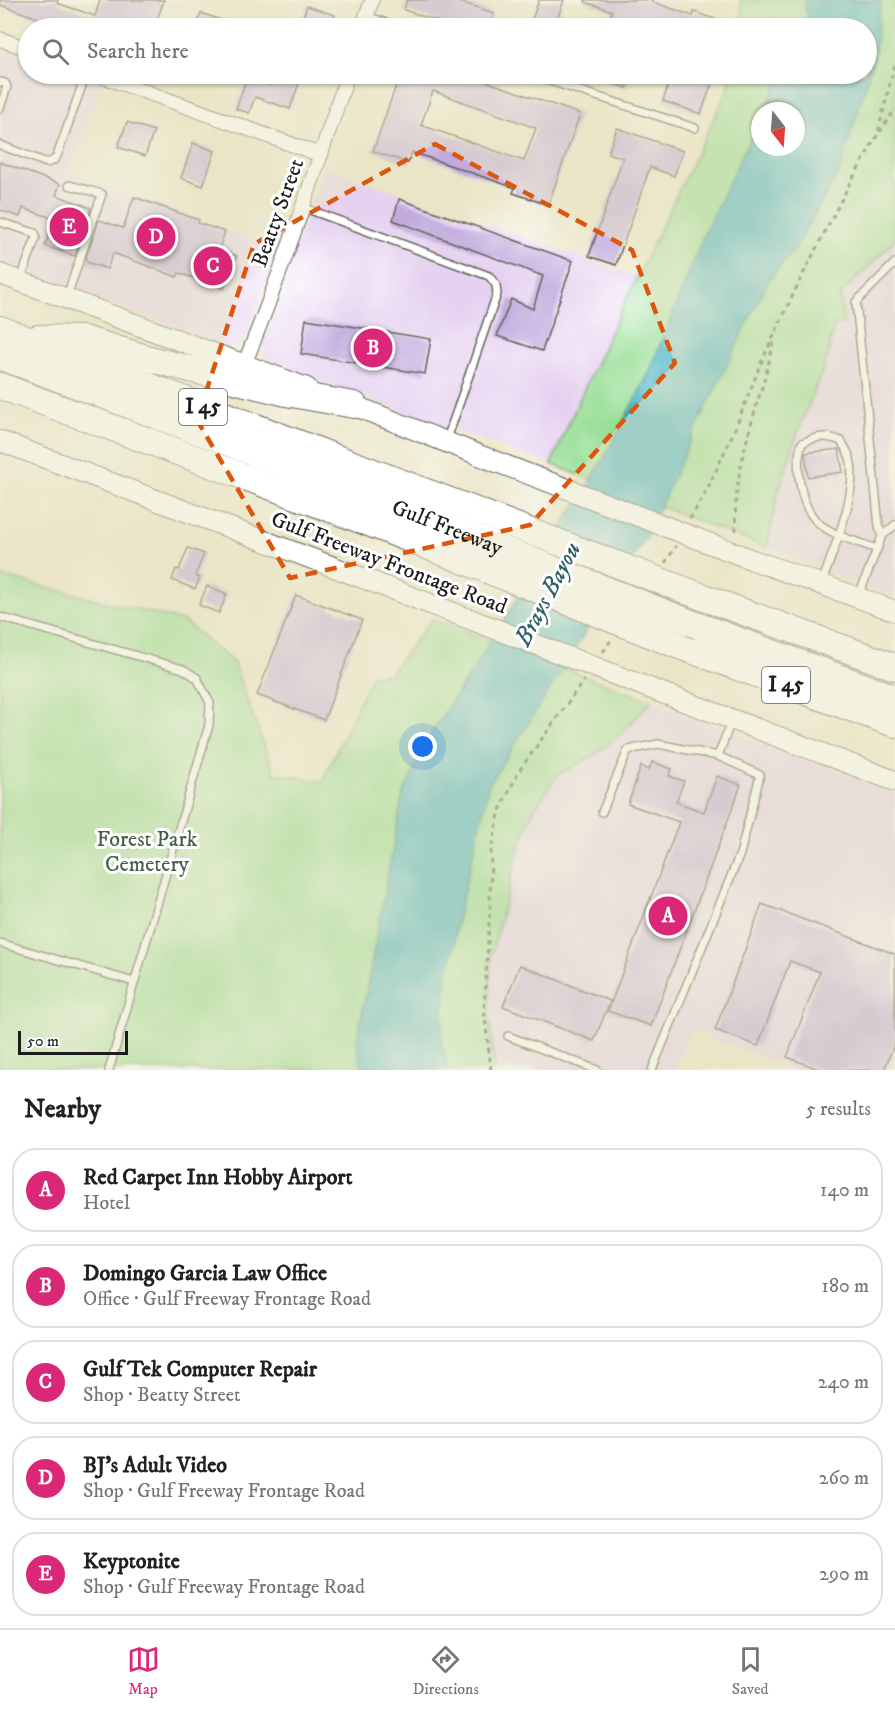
<!DOCTYPE html>
<meta charset="utf-8">
<style>
body{margin:0;font-family:"IM FELL DW Pica",serif;background:#f2f2f2;color:#202124}
.compass{position:absolute;left:751px;top:102px;width:54px;height:54px;border-radius:50%;background:#fff;box-shadow:0 2px 4px #0004;rotate:163deg}
.scale{position:absolute;left:18px;bottom:15px;width:110px;box-sizing:border-box;padding-left:6px;border:3px solid #1c1c1c;border-top:0;font-size:16px;line-height:21px;white-space:nowrap;color:#1c1c1c;-webkit-text-stroke:4px #fff;paint-order:stroke}
.you{position:absolute;left:423px;top:747px;width:21px;height:21px;margin:-15px;border:4px solid #fff;border-radius:50%;background:#1a73e8;box-shadow:0 0 0 9px #1a73e833}
.badge{display:grid;place-items:center;width:39px;height:39px;border-radius:50%;background:#db2777;color:#fff;font-size:20px;font-weight:700}
.pin{position:absolute;translate:-50% -50%;border:3px solid #fff;box-shadow:0 2px 6px #0006}
.list{margin:0;padding:0;list-style:none}
h2{display:flex;justify-content:space-between;align-items:center;height:78px;margin:0;padding:0 24px;font-size:26px}
h2 small{font-size:20px;font-weight:400;color:#757577}
.list li{display:grid;grid-template-columns:39px 1fr auto;gap:18px;align-items:center;box-sizing:border-box;height:84px;margin:0 12px 12px;padding:0 12px;border:2px solid #e0e0e0;border-radius:24px}
.list b{display:block;font-size:22px;white-space:nowrap}
.list p{margin:0;font-size:20px;white-space:nowrap;color:#757577}
.list em{font-size:20px;font-style:normal;color:#757577}
.icon{flex:none;width:33px;height:33px;fill:none;stroke:currentColor;stroke-width:2;stroke-linecap:round;stroke-linejoin:round}
.map{position:relative;flex:none;width:895px;height:1070px;overflow:hidden}
.search{position:absolute;background:#fff;box-shadow:0 2px 4px #0004;left:18px;right:18px;top:18px;height:66px;display:flex;align-items:center;gap:15px;box-sizing:border-box;padding:0 21px;border-radius:33px;color:#757577;font-size:22px}
.sheet{height:558px;background:#fff}
nav{display:flex;justify-content:space-around;align-items:center;box-sizing:border-box;height:84px;border-top:2px solid #e0e0e0;background:#fff;font-size:16px;color:#757577}
nav a{display:grid;justify-items:center;gap:3px}
nav .on{color:#db2777}
.map>svg:first-child{display:block}
.built{fill:#e6d2f0}
.green{fill:#9adf97;stroke:#5b7e5a;stroke-width:1.5;fill-rule:evenodd}
.water{fill:#47b4c3;stroke:#326870;stroke-width:1.5}
.building{fill:#c1abde;fill-rule:evenodd}
.lines{fill:none;stroke-linecap:round;stroke-linejoin:round}
.service-casing{stroke:#646258;stroke-width:10}
.minor-casing{stroke:#646258;stroke-width:16}
.secondary-casing{stroke:#646258;stroke-width:22}
.motorway-casing{stroke:#646258;stroke-width:28}
.path{stroke:#646258;stroke-width:3;stroke-dasharray:4.5 4.5;stroke-linecap:butt}
.service{stroke:#fff;stroke-width:7}
.minor{stroke:#fff;stroke-width:14}
.secondary{stroke:#fff;stroke-width:20}
.motorway{stroke:#fff;stroke-width:26}
.secondary-bridge-casing{stroke:#646258;stroke-width:22;stroke-linecap:butt}
.motorway-bridge-casing{stroke:#646258;stroke-width:28;stroke-linecap:butt}
.secondary-bridge{stroke:#fff;stroke-width:20}
.motorway-bridge{stroke:#fff;stroke-width:26}
.marked{fill:none;stroke:#de560d;stroke-width:4.5;stroke-dasharray:12 8;stroke-linejoin:round}
.labels{text-anchor:middle;dominant-baseline:central;stroke-width:6;stroke-linejoin:round;paint-order:stroke}
.shield{fill:#fff;stroke:#606060;stroke-width:1.5}
.shield-label{font-size:21px;font-weight:bold;fill:#1c1c1c}
.street-label{font-size:22px;fill:#1c1c1c;stroke:#fff}
.park-label{font-size:22px;fill:#486047;stroke:#fff}
.water-label{font-size:24px;font-style:italic;fill:#2f6067;stroke:#fff}
</style>
<div class="map">
<svg width="895" height="1070" viewBox="0 0 895 1070">
<rect width="100%" height="100%" fill="#fff"/>
<filter id="ink" filterUnits="userSpaceOnUse"><feTurbulence type="fractalNoise" baseFrequency=".0167" numOctaves="2"/><feDisplacementMap in="SourceGraphic" scale="12" xChannelSelector="R" yChannelSelector="G"/><feConvolveMatrix kernelMatrix="1 2 1 2 8 2 1 2 1" color-interpolation-filters="sRGB"/></filter>
<filter id="wash" filterUnits="userSpaceOnUse"><feTurbulence type="fractalNoise" baseFrequency=".008" numOctaves="4" result="noise"/><feDisplacementMap in="SourceGraphic" scale="24" xChannelSelector="R" yChannelSelector="G"/><feGaussianBlur stdDeviation="1.35" result="paint"/><feColorMatrix in="noise" values="0 0 0 0 0 0 0 0 0 0 0 0 0 0 0 0 0 1.4 0 .05"/><feComposite in="paint" operator="in"/></filter>
<g filter="url(#wash)">
<rect width="100%" height="100%" fill="#eae5c6"/>
<!-- built -->
<g class="built">
<polygon points="0,47 28,57 28,74 75,74 101,83 69,172 279,249 247,336 242,343 238,346 228,347 0,261"/>
<polygon points="323,169 333,170 637,277 568,424 551,464 417,417 273,363 266,358 264,344 283,283"/>
<polygon points="895,240 895,597 767,548 778,492 800,426 827,359 834,324 844,323 840,295"/>
<polygon points="651,701 895,794 895,1051 888,1070 794,1070 691,1030 674,1070 495,1070 489,1014 491,956 519,847 533,811 557,775 595,755 628,727"/>
</g>
<!-- green -->
<g class="green">
<path d="M740 0H895V240L840 295 844 323 834 325 827 359 800 426 778 492 767 548 551 464C606 336 669 212 729 87L731 74H866V28H739L742 15ZM760 111H796V147H760Z"/>
<polygon points="0,576 183,621 233,662 274,773 322,782 372,675 389,675 432,619 651,701 628,727 595,755 557,775 533,811 519,847 491,956 489,1014 495,1070 0,1070"/>
</g>
<!-- water -->
<polygon class="water" points="804,0 881,0 874,58 840,170 795,248 768,281 692,437 646,537 489,785 456,925 453,949 445,985 441,1044 449,1070 362,1070 357,1041 403,794 430,735 474,668 602,462 650,371 704,234 760,118 760,147 796,147 796,111 764,111 782,74 866,74 866,28 804,28 808,20"/>
<g id="blocks">
<!-- building -->
<g class="building">
<polygon points="0,0 58,0 57,3 95,16 100,0 164,0 154,28 79,28 51,19 50,22 0,5"/>
<polygon points="407,0 454,0 494,13 489,28 459,28 404,10"/>
<polygon points="539,0 564,0 554,28 529,28"/>
<polygon points="585,0 653,0 653,2 693,16 694,12 738,27 737,28 660,28 645,23 643,28 606,28 612,11 585,2"/>
<polygon points="307,6 335,15 330,28 299,28"/>
<polygon points="201,13 241,27 241,28 195,28"/>
<polygon points="274,74 299,83 290,109 255,97 249,113 236,109 247,77 270,85"/>
<path d="M400 74H465L580 114 548 205 513 193 515 188 412 152 408 163 373 151ZM433 91 536 128 524 161 421 125Z"/>
<polygon points="591,74 632,74 627,88 591,76"/>
<polygon points="676,74 715,74 701,114 663,101 669,82 673,83"/>
<polygon points="127,122 154,131 145,156 118,147"/>
<polygon points="617,128 683,151 674,176 650,167 616,265 589,256 623,158 608,153"/>
<polygon points="193,143 215,151 203,186 181,178"/>
<polygon points="0,162 60,184 56,195 91,208 75,256 45,246 55,219 23,208 20,217 0,210"/>
<polygon points="134,197 199,220 198,223 225,232 219,249 237,256 224,289 179,273 177,277 113,253 107,269 87,262 85,260 99,220 123,228"/>
<polygon points="399,199 573,261 542,351 497,336 511,299 533,309 543,276 393,220"/>
<polygon points="306,319 431,339 425,374 301,354"/>
<polygon points="839,449 843,472 808,477 805,453"/>
<polygon points="188,548 204,554 195,576 200,578 195,589 172,580 176,569 179,570"/>
<polygon points="207,586 227,594 219,613 199,605"/>
<polygon points="296,595 362,620 324,720 257,695"/>
<polygon points="652,762 672,769 669,776 684,781 676,802 704,812 717,776 741,785 651,1026 608,1011 679,822 628,804 641,766 649,770"/>
<polygon points="762,904 895,954 895,1042 884,1070 821,1070 787,1057 820,972 790,961 758,1046 715,1030"/>
<polygon points="520,965 610,1001 594,1041 503,1006"/>
</g>
</g>
</g>
<g filter="url(#ink)">
<use href="#blocks" fill-opacity="0" stroke="#646258" stroke-width="1.5"/>
<g class="lines">
<defs>
<g id="service">
<polyline points="367,16 400,28"/>
<polyline points="528,74 695,128"/>
<polyline points="0,82 5,83 7,87 0,108"/>
<polyline points="0,145 47,163 54,160 57,156 86,74"/>
<polyline points="302,207 489,276 496,285 497,294 447,439"/>
<polyline points="0,222 35,233 36,238 20,281"/>
<polyline points="67,296 102,194 69,185"/>
<polyline points="882,536 895,525"/>
<path d="M822 583C833 549 859 493 850 458 848 452 844 446 841 441 825 435 818 436 802 443 794 466 800 510 821 525 837 537 858 542 877 549"/>
<polyline points="859,595 882,536 879,526 856,302 895,263"/>
<polyline points="0,617 183,669 197,678 210,703 209,725 109,1070"/>
<polyline points="602,812 628,750 658,744 718,756"/>
<polyline points="0,943 134,982"/>
<polyline points="508,1036 597,1070"/>
<polyline points="652,1070 740,854 760,775 718,756 731,722"/>
</g>
<g id="minor">
<polyline points="362,28 372,0"/>
<polyline points="0,39 28,49"/>
<polyline points="96,74 321,155"/>
<path d="M244 365C283 269 315 171 348 74"/>
</g>
<g id="secondary">
<polyline points="0,274 307,388"/>
<polyline points="340,400 489,459"/>
<polyline points="0,441 352,574"/>
<polyline points="753,560 895,611"/>
<polyline points="657,691 895,781"/>
</g>
<g id="motorway">
<polyline points="0,329 384,476"/>
<polyline points="38,338 83,339 146,358 286,393 354,405"/>
<polyline points="0,356 373,498"/>
<polyline points="0,386 361,520"/>
<polyline points="716,602 895,667"/>
<polyline points="699,626 895,698"/>
<polyline points="677,645 895,724"/>
</g>
</defs>
<!-- service casing -->
<use href="#service" class="service-casing"/>
<!-- minor casing -->
<use href="#minor" class="minor-casing"/>
<!-- secondary casing -->
<use href="#secondary" class="secondary-casing"/>
<!-- motorway casing -->
<use href="#motorway" class="motorway-casing"/>
<!-- path -->
<g class="path">
<polyline points="880,132 895,109"/>
<polyline points="690,519 707,490 735,429 761,363 800,280 849,185 877,136 895,63"/>
<path d="M736 531C731 466 761 403 774 340"/>
<polyline points="665,563 676,546"/>
<polyline points="603,652 611,640"/>
<polyline points="491,1070 484,1009 490,909 491,852 500,810 519,771 584,680"/>
</g>
<!-- service -->
<use href="#service" class="service"/>
<!-- minor -->
<use href="#minor" class="minor"/>
<!-- secondary -->
<use href="#secondary" class="secondary"/>
<!-- motorway -->
<use href="#motorway" class="motorway"/>
<defs>
<g id="secondary-bridge">
<polyline points="489,459 753,560"/>
<polyline points="352,574 657,691"/>
</g>
<g id="motorway-bridge">
<polyline points="384,476 716,602"/>
<path id="s1" d="M373 498 699 626"/>
<polyline points="361,520 677,645"/>
</g>
</defs>
<!-- secondary-bridge casing -->
<use href="#secondary-bridge" class="secondary-bridge-casing"/>
<!-- motorway-bridge casing -->
<use href="#motorway-bridge" class="motorway-bridge-casing"/>
<!-- secondary-bridge -->
<use href="#secondary-bridge" class="secondary-bridge"/>
<!-- motorway-bridge -->
<use href="#motorway-bridge" class="motorway-bridge"/>
</g>
</g>
<!-- marked area -->
<path d="M0 0H895V1070H0ZM435 144 632 250 675 363 530 525 290 578 197 420 254 244Z" fill="#eae5c6" fill-opacity=".55" fill-rule="evenodd"/>
<path class="marked" d="M435 144 632 250 675 363 530 525 290 578 197 420 254 244Z"/>
<g class="labels">
<!-- shield labels -->
<g class="shield">
<rect x="179" y="389" width="48" height="36" rx="4.5"/>
<rect x="762" y="667" width="48" height="36" rx="4.5"/>
</g>
<g class="shield-label">
<text x="203" y="407">I 45</text>
<text x="786" y="685">I 45</text>
</g>
<!-- street labels -->
<g class="street-label">
<text transform="translate(278 213) rotate(-70)">Beatty Street</text>
<text stroke="none"><textPath href="#s1" startOffset="80">Gulf Freeway</textPath></text>
<text transform="translate(389 563) rotate(21)">Gulf Freeway Frontage Road</text>
</g>
<!-- park labels -->
<g class="park-label">
<text x="147" y="839">Forest Park<tspan x="147" dy="25">Cemetery</tspan></text>
</g>
<!-- water labels -->
<g class="water-label">
<text transform="translate(548 594) rotate(-62)">Brays Bayou</text>
</g>
</g>
</svg>
<svg class="compass" viewBox="-18 -18 36 36"><path d="M0-13l5 13h-10z" fill="#e53935"/><path d="M0 13l5-13h-10z" fill="#757577"/></svg>
<div class="scale">50 m</div>
<div class="you"></div>
<div class="pin badge" style="left:668px;top:916px">A</div>
<div class="pin badge" style="left:373px;top:348px">B</div>
<div class="pin badge" style="left:213px;top:266px">C</div>
<div class="pin badge" style="left:156px;top:237px">D</div>
<div class="pin badge" style="left:69px;top:227px">E</div>
<div class="search"><svg class="icon" aria-label="search" viewBox="0 0 24 24"><circle cx="10" cy="10" r="6"/><path d="M15 15l6 6"/></svg>Search here</div>
</div>
<section class="sheet">
<h2>Nearby<small>5 results</small></h2>
<ul class="list">
<li><span class="badge">A</span><div><b>Red Carpet Inn Hobby Airport</b><p>Hotel</p></div><em>140 m</em></li>
<li><span class="badge">B</span><div><b>Domingo Garcia Law Office</b><p>Office · Gulf Freeway Frontage Road</p></div><em>180 m</em></li>
<li><span class="badge">C</span><div><b>Gulf Tek Computer Repair</b><p>Shop · Beatty Street</p></div><em>240 m</em></li>
<li><span class="badge">D</span><div><b>BJ's Adult Video</b><p>Shop · Gulf Freeway Frontage Road</p></div><em>260 m</em></li>
<li><span class="badge">E</span><div><b>Keyptonite</b><p>Shop · Gulf Freeway Frontage Road</p></div><em>290 m</em></li>
</ul>
</section>
<nav>
<a class="on"><svg class="icon" aria-label="map" viewBox="0 0 24 24"><path d="M3 6l6-2 6 2 6-2v14l-6 2-6-2-6 2zM9 4v14M15 6v14"/></svg>Map</a>
<a><svg class="icon" aria-label="directions" viewBox="0 0 24 24"><path d="M12 3l9 9-9 9-9-9zM9 14v-3h6M13 9l2 2-2 2"/></svg>Directions</a>
<a><svg class="icon" aria-label="saved" viewBox="0 0 24 24"><path d="M7 4h10v16l-5-4-5 4z"/></svg>Saved</a>
</nav>
